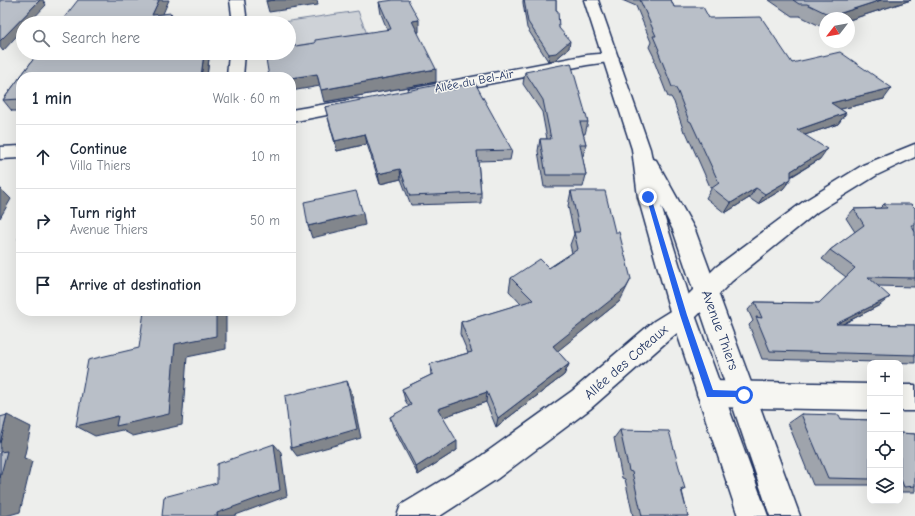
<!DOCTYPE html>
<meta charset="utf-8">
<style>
body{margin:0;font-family:"Comic Neue",sans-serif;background:#f6f6f7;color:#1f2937}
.controls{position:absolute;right:12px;bottom:12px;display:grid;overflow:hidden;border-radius:8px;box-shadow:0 4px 16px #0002}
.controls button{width:36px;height:36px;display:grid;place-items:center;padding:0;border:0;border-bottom:1px solid #e0e1e3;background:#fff;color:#1f2937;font:20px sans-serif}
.compass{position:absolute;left:819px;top:12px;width:36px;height:36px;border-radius:50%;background:#fff;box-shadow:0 4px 16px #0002;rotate:239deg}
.stop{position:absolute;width:12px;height:12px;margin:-9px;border:3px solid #2563eb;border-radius:50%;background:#fff}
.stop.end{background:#2563eb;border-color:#fff;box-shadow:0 1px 4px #0008}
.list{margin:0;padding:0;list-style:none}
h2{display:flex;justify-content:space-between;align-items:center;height:52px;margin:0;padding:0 16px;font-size:17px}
h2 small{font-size:13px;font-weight:400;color:#747a83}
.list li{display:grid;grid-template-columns:26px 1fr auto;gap:12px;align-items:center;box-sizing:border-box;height:64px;padding:0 16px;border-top:1px solid #e0e1e3}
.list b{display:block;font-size:15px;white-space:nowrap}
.list p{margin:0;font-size:13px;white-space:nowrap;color:#747a83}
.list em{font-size:13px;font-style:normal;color:#747a83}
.icon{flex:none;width:22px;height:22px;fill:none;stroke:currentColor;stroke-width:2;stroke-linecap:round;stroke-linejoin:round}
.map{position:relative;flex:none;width:915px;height:516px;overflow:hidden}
.search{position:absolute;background:#fff;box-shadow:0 4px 16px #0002;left:16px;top:16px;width:280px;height:44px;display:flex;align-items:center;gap:10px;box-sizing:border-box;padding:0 14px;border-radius:22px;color:#747a83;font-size:15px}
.panel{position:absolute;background:#fff;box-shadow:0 4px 16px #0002;left:16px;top:72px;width:280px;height:244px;border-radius:16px}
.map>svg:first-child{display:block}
.green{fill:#ced2d7;stroke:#74809a}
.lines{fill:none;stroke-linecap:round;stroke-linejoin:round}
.minor-casing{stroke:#1b2f5e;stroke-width:3}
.secondary-casing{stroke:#1b2f5e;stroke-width:3}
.minor{fill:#f6f6f2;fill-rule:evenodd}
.secondary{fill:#f6f6f2;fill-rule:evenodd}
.wall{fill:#9fa4ac;stroke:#1b2f5e}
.shaded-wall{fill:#82868c;stroke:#1b2f5e}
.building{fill:#b9bfc8;stroke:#1b2f5e}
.route{fill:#2563eb}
.labels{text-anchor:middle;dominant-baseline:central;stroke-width:3;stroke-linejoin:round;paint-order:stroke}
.far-street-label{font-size:12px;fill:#1b2f5e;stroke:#f6f6f2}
.street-label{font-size:14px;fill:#1b2f5e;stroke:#f6f6f2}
</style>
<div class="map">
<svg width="915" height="516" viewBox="0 0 915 516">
<rect width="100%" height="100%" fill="#edeeec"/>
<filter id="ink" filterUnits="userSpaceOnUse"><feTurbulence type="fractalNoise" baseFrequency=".025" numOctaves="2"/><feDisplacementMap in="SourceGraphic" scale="8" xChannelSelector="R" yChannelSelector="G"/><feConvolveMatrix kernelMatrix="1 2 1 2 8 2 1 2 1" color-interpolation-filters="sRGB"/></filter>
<g filter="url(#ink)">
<!-- green -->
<polygon class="green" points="358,11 367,34 289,47 289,23 276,23"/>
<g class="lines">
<defs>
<g id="minor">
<polygon points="230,0 244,0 247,23 233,23"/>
<polygon points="229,53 245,53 243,77 227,77"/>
<polygon points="611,53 616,55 619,58 616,61 587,65 415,98 409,97 407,93 409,89 415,88 587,55"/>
<polygon points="356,99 362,100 365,104 362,108 291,122 291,110"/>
<polygon points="915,144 915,157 877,175 817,212 732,281 691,322 672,337 590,409 497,479 440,516 397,516 401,505 477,459 572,391 654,321 675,308 716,267 803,202 863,165"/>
<polygon points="21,146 21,158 0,159 0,147"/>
<polygon points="710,381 870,384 870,410 710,407 701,403 697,394 701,385"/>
<rect x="900" y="385" width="15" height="26"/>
</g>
<polygon id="secondary" points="584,0 598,0 650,149 652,159 656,160 695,230 800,516 770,516 673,230 661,206 695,315 768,516 738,516 671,315 638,197 632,149"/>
</defs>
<!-- minor casing -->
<use href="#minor" class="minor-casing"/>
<!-- secondary casing -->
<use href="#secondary" class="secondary-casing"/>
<!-- minor -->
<use href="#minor" class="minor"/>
<!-- secondary -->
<use href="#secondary" class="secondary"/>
</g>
<!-- wall -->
<g class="wall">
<polygon points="523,0 556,0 556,10 559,28 569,48 555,60 548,61 527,28 523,3"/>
<polygon points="622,0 671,0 674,7 709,18 792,63 884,99 840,109 846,113 838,124 805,135 820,159 791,177 783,189 758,204 749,198 725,213 706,198 711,189 686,132 684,132 674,102 671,97 668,97 654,61 655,59 649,47 651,42 636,6"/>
<polygon points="769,0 911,0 849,20 849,18 825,18 825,28 824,28 800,16 792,16"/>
<polygon points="379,2 419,32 417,32 436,82 324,102 387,29 381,14"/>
<polygon points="38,53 207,53 209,58 207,77 21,77 21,111 12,111 3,100"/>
<polygon points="525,72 588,122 585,134 583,134 586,144 583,156 582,156 586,175 583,187 544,187 538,151 540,139 547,139 542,112 523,84"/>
<polygon points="444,89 454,90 512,150 510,160 478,161 481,193 481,203 411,205 401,179 380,184 367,144 337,151 325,107"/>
<polygon points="571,191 620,301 557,351 569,364 564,375 496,427 486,402 443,417 457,450 418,475 393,427 390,417 409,407 405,400 402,389 431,375 430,364 468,353 460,334 461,322 521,304 509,291 511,278 549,268 572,253 570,245 574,234 568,206"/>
<polygon points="884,204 915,208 915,287 878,286 880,305 843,324 915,325 915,363 762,359 749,325 753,321 748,310 755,302 819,303 846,277 822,259 830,250 855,232 846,218 854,209 880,208"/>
<polygon points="801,414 841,419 870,420 870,485 813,485 788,423"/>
<polygon points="620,430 685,489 682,491 688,516 633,516 625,479 622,478 614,438"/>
<polygon points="900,433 915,434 915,492 900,492"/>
</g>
<!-- shaded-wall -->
<g class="shaded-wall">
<polygon points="40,0 43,0 46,5 29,23 23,23 23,29 3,51 0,47 0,41"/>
<polygon points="159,0 169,0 159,23 152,15"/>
<polygon points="275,0 317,0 318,5 269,12 266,1"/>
<polygon points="881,0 911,0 849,20 849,18 830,18 832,16"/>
<polygon points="171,13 176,23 168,23"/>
<polygon points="419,20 419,32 413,33 412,21"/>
<polygon points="570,41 569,48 555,60 548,61 549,54"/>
<polygon points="204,53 207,53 209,58 207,77 201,77"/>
<polygon points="436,69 436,82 324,102 321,90"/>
<polygon points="317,74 320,86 291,91 291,78"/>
<polygon points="892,88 884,99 824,113 831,103"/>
<polygon points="846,113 838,124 790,140 797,130"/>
<polygon points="365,134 367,144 337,151 335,141"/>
<polygon points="827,149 820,159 783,181 791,171"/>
<polygon points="400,169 401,179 380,184 378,174"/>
<polygon points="791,179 783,189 758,204 765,194"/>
<polygon points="0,188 11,199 0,218"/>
<polygon points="756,188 749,198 725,213 731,203"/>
<polygon points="291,192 293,206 291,206"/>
<polygon points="363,213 365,225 312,238 308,226"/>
<polygon points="631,279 620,301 549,358 553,346"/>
<polygon points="890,297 880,305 827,332 836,324"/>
<polygon points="216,311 226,311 226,349 187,357 182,425 133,436 122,430 95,436 76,426 175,344"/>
<polygon points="569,364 564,375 496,427 498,418"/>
<polygon points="347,381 351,390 361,438 297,456 291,448"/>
<polygon points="487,392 486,402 438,419 438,409"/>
<polygon points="7,415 31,427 24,458 32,461 20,512 6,516 0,516 0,443"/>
<polygon points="457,441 457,450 418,475 416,467"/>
<polygon points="274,444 281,452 287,496 233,516 217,516 217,513"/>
</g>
<!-- building -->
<g class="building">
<polygon points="0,0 40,0 0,41"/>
<polygon points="78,0 159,0 152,15 171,13 168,23 60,23"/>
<polygon points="266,0 275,0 266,1"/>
<polygon points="394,0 408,0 419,20 412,21 436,69 321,90 317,74 291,78 291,77 269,77 265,53 289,53 289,47 315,43 315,40 391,29 379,2"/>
<polygon points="524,0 556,0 556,10 558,11 559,28 570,41 556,53 549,54 528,22"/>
<polygon points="640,0 671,0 674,7 703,7 709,18 761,17 792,63 840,52 892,88 831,103 846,113 797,130 827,149 791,171 791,179 765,194 756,188 731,203 712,188 719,183 691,122 689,121 678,92 675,87 672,87 658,51 659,50 653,36 656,36"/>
<polygon points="793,0 881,0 832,16 807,4 799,4"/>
<polygon points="38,53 204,53 201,77 21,77 21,99 3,100"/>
<polygon points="571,63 588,122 580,122 586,144 580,144 586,175 546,175 540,139 551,139 543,100 525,72"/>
<polygon points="475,83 512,150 477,151 481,193 410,196 400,169 378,174 365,134 335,141 325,107 442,84 444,89 453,87 454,90 454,87"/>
<polygon points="356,191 363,213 308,226 304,202"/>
<polygon points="571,191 605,191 615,232 619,232 631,279 626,288 553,346 569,364 498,418 487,392 438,409 457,441 416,467 390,417 411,405 402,389 433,374 430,364 472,352 461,322 533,300 511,278 540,259 549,268 578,249 574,232 580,232"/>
<polygon points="884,204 911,204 915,208 915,225 911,225 915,232 915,278 868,277 890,297 836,324 915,325 915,355 770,351 756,317 762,318 755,302 819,303 855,268 830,250 864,225 854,209 887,208"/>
<polygon points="21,231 21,243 18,239"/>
<polygon points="144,311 216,311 216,336 175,344 169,414 116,426 118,416 76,426 88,360 139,348"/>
<polygon points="347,381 357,429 291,448 285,396"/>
<polygon points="801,414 839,415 841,419 870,420 870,479 828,478"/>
<polygon points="7,415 0,443 0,417"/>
<polygon points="620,430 669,431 685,489 681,489 688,516 642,516 632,472 629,471"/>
<polygon points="900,433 915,434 915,486 904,487 901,479 900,479"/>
<polygon points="274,444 280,490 217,513 217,516 162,516 164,497 217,483 217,464"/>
<polygon points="7,451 0,478 0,452"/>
</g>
</g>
<!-- route -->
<polygon class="route" points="646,196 651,197 687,315 713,390 744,391 746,392 746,397 707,397 680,315"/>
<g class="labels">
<!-- far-street labels -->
<g class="far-street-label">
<text transform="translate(474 81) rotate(-11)">Allée du Bel-Air</text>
</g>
<!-- street labels -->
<g class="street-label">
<text transform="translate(720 330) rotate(70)">Avenue Thiers</text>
<text transform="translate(626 362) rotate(-41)">Allée des Coteaux</text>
</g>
</g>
</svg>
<div class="controls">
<button>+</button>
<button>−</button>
<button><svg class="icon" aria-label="locate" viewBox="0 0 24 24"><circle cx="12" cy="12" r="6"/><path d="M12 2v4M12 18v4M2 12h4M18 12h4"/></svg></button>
<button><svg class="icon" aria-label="layers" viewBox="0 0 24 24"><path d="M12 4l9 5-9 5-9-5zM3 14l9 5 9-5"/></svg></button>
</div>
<svg class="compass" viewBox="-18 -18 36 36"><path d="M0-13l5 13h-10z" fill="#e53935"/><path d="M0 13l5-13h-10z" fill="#747a83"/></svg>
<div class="stop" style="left:744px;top:395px"></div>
<div class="stop end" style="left:648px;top:197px"></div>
<div class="search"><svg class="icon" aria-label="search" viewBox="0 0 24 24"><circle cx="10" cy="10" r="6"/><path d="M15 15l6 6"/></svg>Search here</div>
<section class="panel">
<h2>1 min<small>Walk · 60 m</small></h2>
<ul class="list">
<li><svg class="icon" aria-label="ahead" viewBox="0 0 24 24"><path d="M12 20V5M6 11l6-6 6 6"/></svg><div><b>Continue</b><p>Villa Thiers</p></div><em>10 m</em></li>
<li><svg class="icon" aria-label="right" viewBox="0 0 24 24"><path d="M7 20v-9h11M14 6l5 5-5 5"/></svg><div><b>Turn right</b><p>Avenue Thiers</p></div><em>50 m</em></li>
<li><svg class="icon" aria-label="arrive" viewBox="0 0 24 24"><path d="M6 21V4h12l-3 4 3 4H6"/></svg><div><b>Arrive at destination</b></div></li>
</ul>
</section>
</div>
